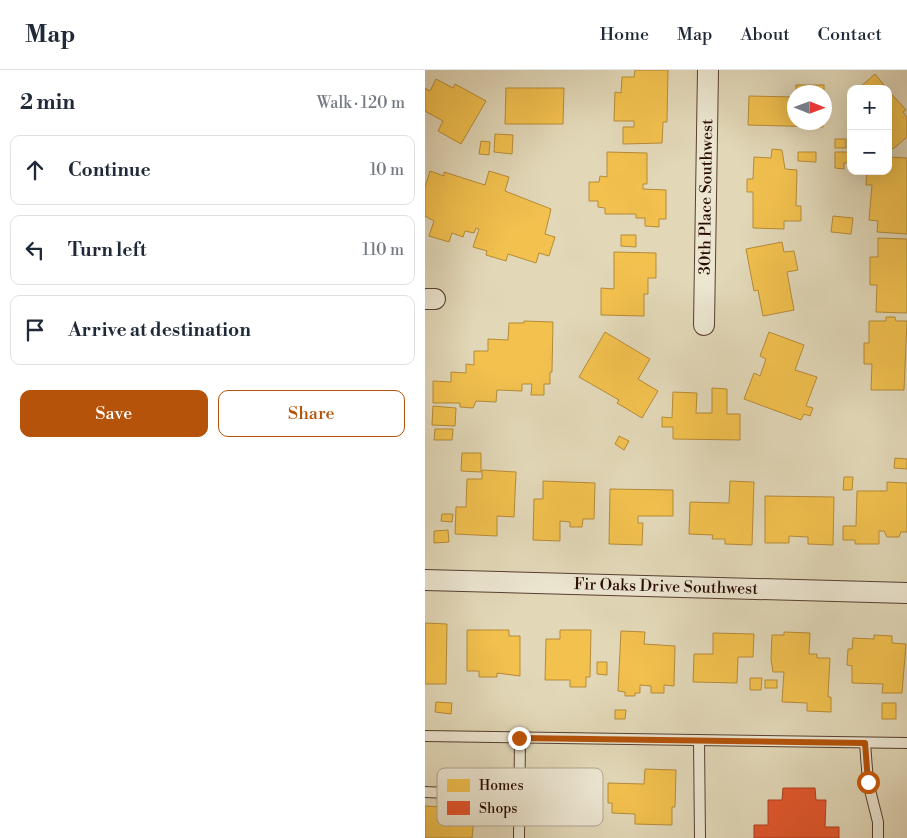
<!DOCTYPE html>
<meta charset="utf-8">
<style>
body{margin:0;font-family:"Libre Bodoni",serif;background:#f2f2f3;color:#1f2937}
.controls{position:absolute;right:15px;top:15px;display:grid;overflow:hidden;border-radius:10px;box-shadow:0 5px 20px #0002}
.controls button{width:45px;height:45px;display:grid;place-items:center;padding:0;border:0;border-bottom:1px solid #e0e1e3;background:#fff;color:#1f2937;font:25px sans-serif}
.compass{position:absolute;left:362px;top:15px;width:45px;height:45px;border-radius:50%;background:#fff;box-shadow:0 5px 20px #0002;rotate:91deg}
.stop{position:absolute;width:15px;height:15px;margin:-11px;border:4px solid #b45309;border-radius:50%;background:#fff}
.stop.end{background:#b45309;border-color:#fff;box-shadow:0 1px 5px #0008}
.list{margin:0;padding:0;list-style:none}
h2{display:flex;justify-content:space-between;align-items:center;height:65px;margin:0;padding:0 20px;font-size:21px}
h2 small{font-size:16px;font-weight:400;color:#747a83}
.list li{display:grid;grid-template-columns:32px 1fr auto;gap:15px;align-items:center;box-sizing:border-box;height:70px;margin:0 10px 10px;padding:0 10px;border:1px solid #e0e1e3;border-radius:10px}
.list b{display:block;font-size:19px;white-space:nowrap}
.list em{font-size:16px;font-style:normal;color:#747a83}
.actions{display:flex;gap:10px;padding:15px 20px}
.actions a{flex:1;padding:11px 0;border:1px solid #b45309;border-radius:10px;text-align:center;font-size:18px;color:#b45309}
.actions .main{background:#b45309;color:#fff}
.icon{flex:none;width:28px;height:28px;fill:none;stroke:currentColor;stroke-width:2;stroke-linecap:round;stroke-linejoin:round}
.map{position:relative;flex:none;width:482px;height:768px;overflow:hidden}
header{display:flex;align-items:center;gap:30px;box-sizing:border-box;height:70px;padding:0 25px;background:#fff;border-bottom:1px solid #e0e1e3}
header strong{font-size:24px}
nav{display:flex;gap:28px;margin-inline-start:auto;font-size:18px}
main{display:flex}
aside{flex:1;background:#fff}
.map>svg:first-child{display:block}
.homes{fill:#f2c14e;stroke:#b68b38}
.shops{fill:#e4572e;stroke:#ac4021}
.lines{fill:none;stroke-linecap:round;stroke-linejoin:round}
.lane-casing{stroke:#573f30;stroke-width:12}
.street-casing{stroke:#573f30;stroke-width:22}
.lane{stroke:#ece6d1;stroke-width:10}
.street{stroke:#ece6d1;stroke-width:20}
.route{stroke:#b45309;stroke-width:6}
.labels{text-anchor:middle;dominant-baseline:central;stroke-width:5;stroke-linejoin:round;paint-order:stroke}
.street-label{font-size:16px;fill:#290c03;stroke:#ece6d1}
.key{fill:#ece6d1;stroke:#b2a593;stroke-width:1}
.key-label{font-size:14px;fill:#290c03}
</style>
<header>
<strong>Map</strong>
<nav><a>Home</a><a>Map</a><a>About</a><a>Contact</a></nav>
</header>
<main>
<aside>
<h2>2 min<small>Walk · 120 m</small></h2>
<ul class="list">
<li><svg class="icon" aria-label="ahead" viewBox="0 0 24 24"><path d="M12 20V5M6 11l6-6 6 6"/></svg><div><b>Continue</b></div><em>10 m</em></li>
<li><svg class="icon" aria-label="left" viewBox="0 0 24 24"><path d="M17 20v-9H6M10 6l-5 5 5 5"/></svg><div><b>Turn left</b></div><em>110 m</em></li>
<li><svg class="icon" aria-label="arrive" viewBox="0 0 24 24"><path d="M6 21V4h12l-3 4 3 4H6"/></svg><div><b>Arrive at destination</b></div></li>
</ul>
<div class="actions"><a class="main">Save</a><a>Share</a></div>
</aside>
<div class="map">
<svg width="482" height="768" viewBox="0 0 482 768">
<rect width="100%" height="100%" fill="#e2d8b8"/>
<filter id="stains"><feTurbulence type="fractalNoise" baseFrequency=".004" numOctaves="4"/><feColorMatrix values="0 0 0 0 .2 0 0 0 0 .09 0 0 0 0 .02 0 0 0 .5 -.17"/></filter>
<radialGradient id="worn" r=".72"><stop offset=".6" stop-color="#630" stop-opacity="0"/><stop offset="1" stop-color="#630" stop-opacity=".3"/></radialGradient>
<!-- homes -->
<g class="homes">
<polygon points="210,0 243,0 242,52 238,52 237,73 198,74 198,57 209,57 209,51 189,51 190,22 196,23 197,7 209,7"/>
<polygon points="450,4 462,19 433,19"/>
<polygon points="11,9 28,18 30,14 61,31 36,74 13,61 18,51 0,41 0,18 5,21"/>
<rect x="371" y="15" width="28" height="7"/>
<polygon points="81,18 139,18 138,54 80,54"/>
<polygon points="463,20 481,40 478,42 482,47 482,67 468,79 463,74"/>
<polygon points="324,26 370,27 370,52 398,52 398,57 323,55"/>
<polygon points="70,64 88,65 87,84 69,82"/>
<rect x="410" y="69" width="11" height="9"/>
<polygon points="56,71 65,72 64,85 54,84"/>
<polygon points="347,79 357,80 360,99 372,100 371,136 376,136 376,151 359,151 359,159 328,158 328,122 322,122 322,109 328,109 329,87 346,88"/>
<polygon points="182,82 222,83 222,114 218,114 218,119 241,120 241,149 234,149 234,157 220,156 220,148 211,148 211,144 180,144 180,138 173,137 173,131 164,131 164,112 174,112 175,106 182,107"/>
<polygon points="373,82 391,82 391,92 373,91"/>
<polygon points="410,82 425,82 425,93 419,93 419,99 410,98"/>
<polygon points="463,87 482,88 482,164 452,162 453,151 444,150 447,115 441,115 442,101 463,101"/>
<polygon points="5,101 19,106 19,102 60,115 64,101 84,107 80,121 126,139 120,164 130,167 124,186 114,183 111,193 83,184 81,191 61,185 62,181 48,177 54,159 51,158 49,163 40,161 38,167 27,163 24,172 4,166 9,151 0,146 0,117"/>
<polygon points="408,146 428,148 426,164 406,162"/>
<polygon points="196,165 211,165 211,177 196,176"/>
<polygon points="453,168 482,169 482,243 451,242 452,215 445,215 445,187 453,187"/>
<polygon points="357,172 359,182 369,181 373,200 362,202 369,240 338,246 333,220 329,221 321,179"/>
<polygon points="189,182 231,183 231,208 223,208 223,224 219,224 219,246 176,245 176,218 189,219"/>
<polygon points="461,247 470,247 471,251 482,251 479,320 446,320 447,294 439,294 439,273 444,273 444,251 461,251"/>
<polygon points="99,251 128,252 127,302 125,302 125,314 119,314 119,325 106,325 107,314 97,314 97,321 72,320 71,332 51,331 48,338 35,337 35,333 8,333 8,311 26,312 26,302 41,303 41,294 49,295 49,281 63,281 63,269 83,270 84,253 99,253"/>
<polygon points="180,262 225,289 213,309 233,321 217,348 192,333 194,330 154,307"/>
<polygon points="344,262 379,275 370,300 392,307 381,336 388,338 385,346 379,344 376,350 319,329 329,303 335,306 341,289 335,286"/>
<polygon points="287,318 302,319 302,344 315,344 315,370 248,369 248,357 237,357 237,347 247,348 248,322 272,323 271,343 287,343"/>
<polygon points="8,336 31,338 30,356 7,355"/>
<polygon points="10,359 28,359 27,370 9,370"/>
<polygon points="194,366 204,371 199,380 190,374"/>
<polygon points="37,383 56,383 56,402 36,401"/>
<polygon points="470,388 482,389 482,399 469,398"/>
<polygon points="57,400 91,402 89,447 72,446 72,466 30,464 31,437 41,437 42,409 57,409"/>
<polygon points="419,407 428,407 427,420 418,420"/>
<polygon points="118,411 170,413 169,449 158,449 157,457 145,457 145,452 135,451 135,471 108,470 109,429 118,429"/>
<polygon points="305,411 329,412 327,475 300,474 300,469 287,469 288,465 264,464 265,432 304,433"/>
<polygon points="462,412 482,413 482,462 476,462 474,467 462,467 459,461 454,461 454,474 430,474 430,470 418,470 418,456 431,456 432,421 462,421"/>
<polygon points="185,419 248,420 248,446 213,446 213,453 218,453 217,475 184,474"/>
<polygon points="340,426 409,427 408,475 383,474 383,467 364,466 364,473 340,473"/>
<polygon points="17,444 28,444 27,452 16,451"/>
<polygon points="23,460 24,472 9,473 9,461"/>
<polygon points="0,553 22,554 21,614 0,614"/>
<polygon points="42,560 84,560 84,566 95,566 95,606 72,603 72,607 54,607 54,601 42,601"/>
<polygon points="135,560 166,560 165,607 161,607 161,617 145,617 145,610 120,610 121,569 135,569"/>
<polygon points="196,561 220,562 219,574 250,576 249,616 239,615 239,623 226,623 226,616 215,615 215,623 210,623 210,626 200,626 200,622 193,621"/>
<polygon points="359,562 385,563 384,584 392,584 392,588 405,588 403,627 406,627 406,642 382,641 382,633 357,632 359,602 348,602 346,589 347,565 359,565"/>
<polygon points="288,563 329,564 328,587 313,587 312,613 268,612 269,584 288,584"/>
<polygon points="449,565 467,566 467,573 481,574 477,623 457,623 458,614 427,613 427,596 422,595 423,579 427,579 428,568 449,569"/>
<polygon points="172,592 182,592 182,605 172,604"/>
<polygon points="325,608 337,608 336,620 325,620"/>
<rect x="340" y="610" width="12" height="8"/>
<polygon points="11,632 27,633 26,644 10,642"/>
<rect x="457" y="633" width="14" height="16"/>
<polygon points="190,640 201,640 200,649 190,649"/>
<polygon points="220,699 251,700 250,737 247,737 247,755 210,754 210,744 187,743 187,733 183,733 183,713 219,714"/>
<polygon points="0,736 45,739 45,745 49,746 47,768 0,768"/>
</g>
<!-- shops -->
<polygon class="shops" points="358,718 390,718 391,730 401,730 400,757 414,757 414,768 329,768 329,755 343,755 343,730 357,730"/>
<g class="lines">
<defs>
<g id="lane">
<polyline points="0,666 482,673"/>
<polyline points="274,670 275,768"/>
<polyline points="440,673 443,712 453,752 453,768"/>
<polyline points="0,722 93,726"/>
<polyline points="94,768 95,668"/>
</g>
<g id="street">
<polyline points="0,229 10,229"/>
<path id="s1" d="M279 255 283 0"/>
<path id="s2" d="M0 510 482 523"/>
</g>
</defs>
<!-- lane casing -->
<use href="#lane" class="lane-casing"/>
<!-- street casing -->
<use href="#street" class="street-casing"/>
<!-- lane -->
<use href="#lane" class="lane"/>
<!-- street -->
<use href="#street" class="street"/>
</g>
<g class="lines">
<!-- route -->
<polyline class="route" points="94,668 440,673 443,712"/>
</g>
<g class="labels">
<!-- street labels -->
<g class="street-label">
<text stroke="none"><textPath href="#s1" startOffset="128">30th Place Southwest</textPath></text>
<text stroke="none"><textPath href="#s2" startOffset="241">Fir Oaks Drive Southwest</textPath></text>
</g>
</g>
<!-- legend -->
<rect x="12" y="698" width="166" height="58" rx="8" class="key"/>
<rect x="22" y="709" width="23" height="13" fill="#f2c14e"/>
<rect x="22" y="731" width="23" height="14" fill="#e4572e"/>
<g class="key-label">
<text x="54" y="720">Homes</text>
<text x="54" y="743">Shops</text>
</g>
<rect width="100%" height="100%" filter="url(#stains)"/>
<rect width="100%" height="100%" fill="url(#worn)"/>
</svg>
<div class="controls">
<button>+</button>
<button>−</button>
</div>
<svg class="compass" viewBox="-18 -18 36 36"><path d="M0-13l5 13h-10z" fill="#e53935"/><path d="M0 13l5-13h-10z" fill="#747a83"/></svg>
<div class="stop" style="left:443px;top:712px"></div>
<div class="stop end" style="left:94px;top:668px"></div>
</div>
</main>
